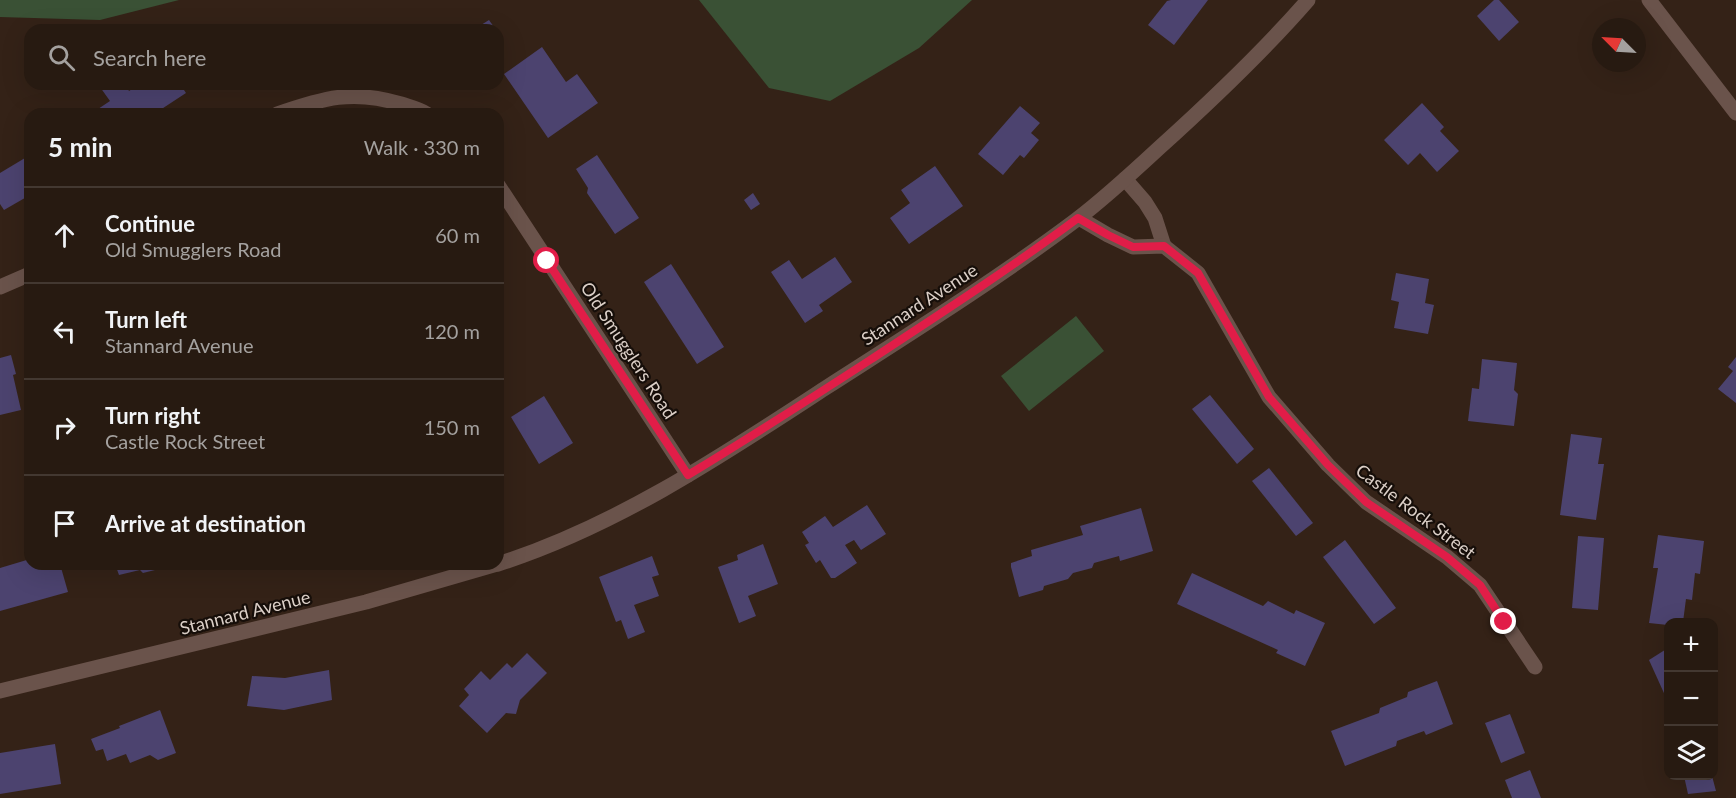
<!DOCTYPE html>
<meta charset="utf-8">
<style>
body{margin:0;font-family:Lato,sans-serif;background:#33271f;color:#f1f3f6}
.controls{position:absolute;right:18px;bottom:18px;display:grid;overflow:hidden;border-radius:12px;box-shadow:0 6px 24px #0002}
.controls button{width:54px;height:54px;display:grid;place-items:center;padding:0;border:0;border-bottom:2px solid #433831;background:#271a11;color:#f1f3f6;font:30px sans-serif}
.compass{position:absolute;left:1592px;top:18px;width:54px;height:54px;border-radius:50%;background:#271a11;box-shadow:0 6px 24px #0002;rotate:294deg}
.stop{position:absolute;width:18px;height:18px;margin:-14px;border:4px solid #e11d48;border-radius:50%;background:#fff}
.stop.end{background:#e11d48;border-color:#fff;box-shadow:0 2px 6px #0008}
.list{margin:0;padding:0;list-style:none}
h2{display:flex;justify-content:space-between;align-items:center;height:78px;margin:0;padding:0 24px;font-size:26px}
h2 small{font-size:20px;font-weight:400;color:#a4a19f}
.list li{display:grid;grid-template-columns:39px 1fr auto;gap:18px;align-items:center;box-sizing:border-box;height:96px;padding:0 24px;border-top:2px solid #433831}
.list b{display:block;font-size:22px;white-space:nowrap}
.list p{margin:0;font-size:20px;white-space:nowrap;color:#a4a19f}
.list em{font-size:20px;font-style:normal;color:#a4a19f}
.icon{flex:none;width:33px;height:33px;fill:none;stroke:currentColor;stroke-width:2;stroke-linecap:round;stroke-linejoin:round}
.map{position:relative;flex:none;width:1736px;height:798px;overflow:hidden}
.search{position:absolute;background:#271a11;box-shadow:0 6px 24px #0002;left:24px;top:24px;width:480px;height:66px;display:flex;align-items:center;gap:15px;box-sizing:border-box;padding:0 21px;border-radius:18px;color:#a4a19f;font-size:22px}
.panel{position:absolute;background:#271a11;box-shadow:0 6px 24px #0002;left:24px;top:108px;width:480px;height:462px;border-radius:18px}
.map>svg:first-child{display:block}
.green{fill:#3a5135}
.building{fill:#4c436f}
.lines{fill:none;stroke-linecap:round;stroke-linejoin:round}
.minor{stroke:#6a534b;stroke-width:15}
.route{stroke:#e11d48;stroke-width:8}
.labels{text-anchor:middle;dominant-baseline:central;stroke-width:4.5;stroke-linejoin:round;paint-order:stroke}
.street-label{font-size:18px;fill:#dbcfc7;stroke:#160e09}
</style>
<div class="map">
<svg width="1736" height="798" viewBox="0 0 1736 798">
<rect width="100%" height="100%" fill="#342217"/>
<!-- green -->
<g class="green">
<polygon points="0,0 179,0 100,20 0,17"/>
<polygon points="699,0 972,0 919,48 830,101 769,88"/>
<polygon points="1076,316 1104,351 1029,411 1001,376"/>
</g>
<!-- building -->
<g class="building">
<polygon points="1171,0 1208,0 1174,45 1148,25 1167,1"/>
<polygon points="1494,0 1499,0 1519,22 1499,41 1477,16"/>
<polygon points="489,20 496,30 473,30"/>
<polygon points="542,47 566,82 577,74 598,103 548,138 504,74"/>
<polygon points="105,84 125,84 129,91 140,84 180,84 186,93 154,114 98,114 95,111 110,101 100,87"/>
<polygon points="1422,103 1444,127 1440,131 1459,151 1437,172 1420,153 1408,165 1384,140"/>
<polygon points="1020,106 1040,123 1031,133 1039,140 1024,158 1020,155 1003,175 978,154"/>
<polygon points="30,155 30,195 4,210 0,204 0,173"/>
<polygon points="597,155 639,218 615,234 587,193 588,188 576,169"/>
<polygon points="935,166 963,206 909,244 890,218 910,203 901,190"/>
<polygon points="753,193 760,204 751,210 744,200"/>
<polygon points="835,257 852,282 819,305 823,311 805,323 771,272 789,260 802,279"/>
<polygon points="671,264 724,347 697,364 644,282"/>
<polygon points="1396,273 1429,279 1425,303 1434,305 1428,334 1394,328 1399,302 1391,300"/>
<polygon points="11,355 16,374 13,375 21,410 0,415 0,358"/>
<polygon points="1736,357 1736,403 1718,389 1733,371 1728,367"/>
<polygon points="1482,359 1517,363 1514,390 1518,394 1514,426 1468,421 1472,388 1479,389"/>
<polygon points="1210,395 1254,449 1237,464 1192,409"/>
<polygon points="544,396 573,443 539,464 511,417"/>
<polygon points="1571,434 1602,438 1598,464 1604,464 1596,520 1560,515"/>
<polygon points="1269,468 1313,523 1296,536 1252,481"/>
<polygon points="867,505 886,534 861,550 854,540 845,545 857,563 835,578 831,578 820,560 816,563 805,545 809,543 802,532 825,516 833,527"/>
<polygon points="1141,508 1153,551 1120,561 1119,556 1094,563 1092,568 1073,573 1068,579 1044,586 1043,590 1019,597 1011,567 1011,563 1032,556 1031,550 1083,535 1080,526"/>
<polygon points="1658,535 1704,541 1700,574 1695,573 1692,600 1686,599 1683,622 1668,622 1668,625 1649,623 1658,568 1653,568"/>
<polygon points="1578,536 1604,538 1598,610 1572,608"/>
<polygon points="1345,540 1396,608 1374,624 1323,557"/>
<polygon points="763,544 778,584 748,596 756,616 739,623 718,567 738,560 737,555"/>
<polygon points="652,556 659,575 652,577 659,596 634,605 645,632 628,639 621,620 616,622 599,577"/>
<polygon points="30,559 30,564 60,564 68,592 0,611 0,568"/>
<polygon points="115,564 174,564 175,565 143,573 140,570 119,575"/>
<polygon points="1192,573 1263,606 1268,601 1294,614 1296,610 1325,623 1305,666 1276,653 1278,650 1177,604"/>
<polygon points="1668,648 1668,702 1649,660"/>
<polygon points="527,653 547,673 520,700 516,714 506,713 487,733 459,706 469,695 464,689 481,671 490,680 507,663 512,668"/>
<polygon points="329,670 332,700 284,710 247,706 252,676 285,678"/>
<polygon points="1437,681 1453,724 1426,735 1424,731 1397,741 1396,746 1345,766 1331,731 1379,713 1380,708 1407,697 1408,692"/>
<polygon points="160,710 176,753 158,760 150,755 130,763 126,754 107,761 103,749 96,751 91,739 120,728 119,726"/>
<polygon points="1510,714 1525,753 1501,763 1485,723"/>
<polygon points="55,744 61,784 0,794 0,753"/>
<polygon points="1530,770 1541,798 1512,798 1505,780"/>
<polygon points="1684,776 1712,776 1716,791 1688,794"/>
</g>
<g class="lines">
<!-- minor -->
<g class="minor">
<polyline points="1649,0 1736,113"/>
<path d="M277 114C323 98 353 89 401 104 410 107 419 109 427 114"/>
<polyline points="1125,179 1145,202 1155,218 1164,246"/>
<polyline points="498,185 688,475"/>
<polyline points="1079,218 1108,235 1133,247 1164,246 1198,273 1269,397 1328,465 1366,502 1447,557 1480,585 1535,667"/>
<polyline points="0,287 30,274"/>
<path d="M498 564C617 526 723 455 827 387 911 333 996 280 1076 220 1105 198 1132 173 1159 148 1211 101 1262 53 1308 0"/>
<polyline points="0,691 366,602 497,564"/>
</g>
</g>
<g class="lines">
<!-- route -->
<path class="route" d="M547 261 688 475C749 438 810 399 870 360 940 314 1011 268 1078 218L1108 235 1133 247 1164 246 1198 273 1269 397 1328 465 1366 502 1447 557 1480 585 1504 622"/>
</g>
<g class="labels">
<!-- street labels -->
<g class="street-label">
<text transform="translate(919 304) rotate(-33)">Stannard Avenue</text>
<text transform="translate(629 350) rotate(57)">Old Smugglers Road</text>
<text transform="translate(1416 511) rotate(37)">Castle Rock Street</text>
<text transform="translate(245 612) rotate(-14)">Stannard Avenue</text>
</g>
</g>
</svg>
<div class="controls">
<button>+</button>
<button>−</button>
<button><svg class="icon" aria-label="layers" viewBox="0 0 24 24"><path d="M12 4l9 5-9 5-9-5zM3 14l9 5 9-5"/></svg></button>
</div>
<svg class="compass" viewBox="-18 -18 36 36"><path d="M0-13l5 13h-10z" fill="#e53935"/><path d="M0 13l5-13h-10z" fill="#a4a19f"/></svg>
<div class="stop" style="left:547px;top:261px"></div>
<div class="stop end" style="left:1504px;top:622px"></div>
<div class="search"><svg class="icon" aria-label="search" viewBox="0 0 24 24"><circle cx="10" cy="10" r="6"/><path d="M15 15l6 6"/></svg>Search here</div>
<section class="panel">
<h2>5 min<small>Walk · 330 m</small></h2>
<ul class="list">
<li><svg class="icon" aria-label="ahead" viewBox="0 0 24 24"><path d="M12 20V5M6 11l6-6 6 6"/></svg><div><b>Continue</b><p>Old Smugglers Road</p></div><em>60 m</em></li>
<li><svg class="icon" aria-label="left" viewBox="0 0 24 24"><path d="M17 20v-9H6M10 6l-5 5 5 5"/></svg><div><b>Turn left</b><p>Stannard Avenue</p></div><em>120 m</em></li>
<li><svg class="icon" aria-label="right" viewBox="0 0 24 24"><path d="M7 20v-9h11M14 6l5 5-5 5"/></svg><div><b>Turn right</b><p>Castle Rock Street</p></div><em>150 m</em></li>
<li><svg class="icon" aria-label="arrive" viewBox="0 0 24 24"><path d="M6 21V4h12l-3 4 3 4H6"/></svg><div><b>Arrive at destination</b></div></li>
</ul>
</section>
</div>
